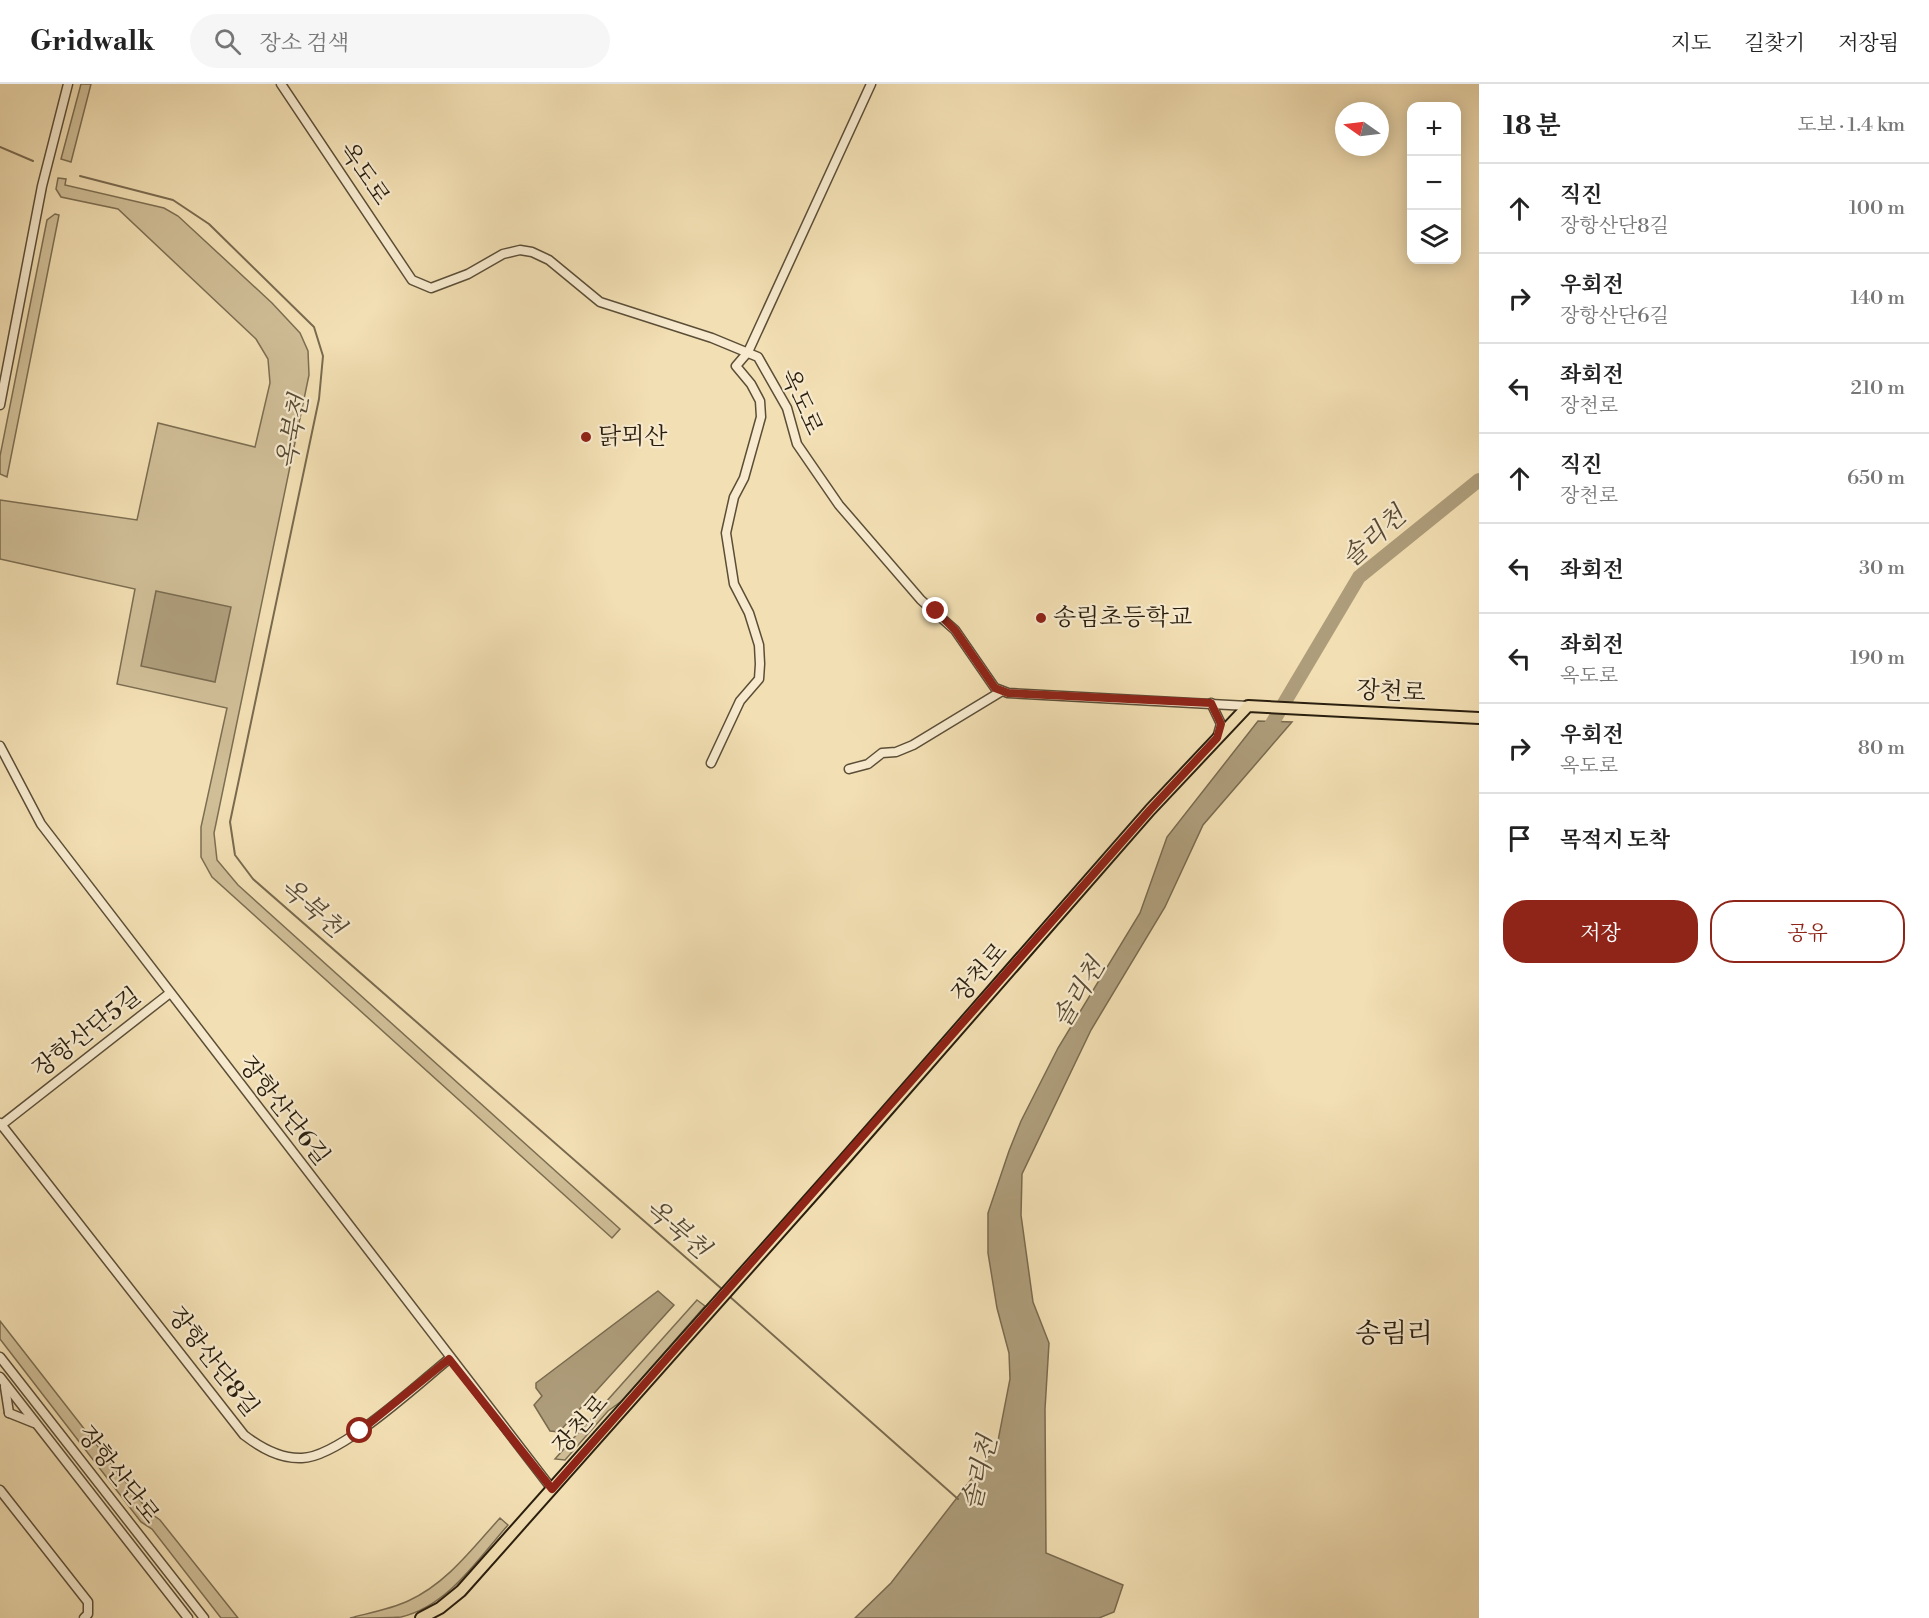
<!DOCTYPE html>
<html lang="ko">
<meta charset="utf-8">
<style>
body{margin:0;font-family:"Libre Bodoni","Noto Serif KR",serif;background:#f6f6f6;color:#222}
.controls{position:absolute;right:18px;top:18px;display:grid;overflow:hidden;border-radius:12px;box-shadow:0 3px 15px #0003}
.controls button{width:54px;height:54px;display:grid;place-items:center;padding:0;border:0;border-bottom:2px solid #e0e0e0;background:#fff;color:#222;font:30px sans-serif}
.compass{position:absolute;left:1335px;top:18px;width:54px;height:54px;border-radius:50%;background:#fff;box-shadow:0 3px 15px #0003;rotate:284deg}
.stop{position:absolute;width:18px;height:18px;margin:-14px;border:4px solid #8f2418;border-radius:50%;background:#fff}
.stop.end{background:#8f2418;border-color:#fff;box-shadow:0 2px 6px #0008}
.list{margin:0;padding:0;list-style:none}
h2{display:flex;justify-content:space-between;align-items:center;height:78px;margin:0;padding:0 24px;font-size:26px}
h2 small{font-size:20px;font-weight:400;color:#767676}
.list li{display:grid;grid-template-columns:39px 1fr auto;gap:18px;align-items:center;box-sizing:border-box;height:90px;padding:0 24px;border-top:2px solid #e0e0e0}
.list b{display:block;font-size:22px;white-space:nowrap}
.list p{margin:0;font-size:20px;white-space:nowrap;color:#767676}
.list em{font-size:20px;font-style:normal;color:#767676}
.actions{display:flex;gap:12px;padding:18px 24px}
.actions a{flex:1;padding:14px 0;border:2px solid #8f2418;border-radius:24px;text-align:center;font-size:21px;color:#8f2418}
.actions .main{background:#8f2418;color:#fff}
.icon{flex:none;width:33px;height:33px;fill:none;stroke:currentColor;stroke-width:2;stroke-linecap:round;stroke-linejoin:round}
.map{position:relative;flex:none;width:1479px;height:1534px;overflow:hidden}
header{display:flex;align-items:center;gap:36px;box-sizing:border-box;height:84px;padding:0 30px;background:#fff;border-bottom:2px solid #e0e0e0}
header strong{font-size:28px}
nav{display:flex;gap:33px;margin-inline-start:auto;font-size:21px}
.search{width:420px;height:54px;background:#f6f6f6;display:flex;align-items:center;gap:15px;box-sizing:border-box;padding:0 21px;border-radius:33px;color:#767676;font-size:22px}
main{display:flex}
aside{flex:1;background:#fff}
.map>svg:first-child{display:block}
.green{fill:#d0be97;stroke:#7c6e52;stroke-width:1.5}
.water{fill:#ae9d7b;stroke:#796a4f;stroke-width:1.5}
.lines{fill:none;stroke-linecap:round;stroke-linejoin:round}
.stream{stroke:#796a4f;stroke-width:2}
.river{stroke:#ae9d7b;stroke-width:14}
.minor-casing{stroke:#5b4e37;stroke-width:11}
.major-casing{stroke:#291e0e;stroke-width:14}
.minor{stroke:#f7eace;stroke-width:8}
.major{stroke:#f2dfb3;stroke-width:10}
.route{stroke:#8f2418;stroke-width:8}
.poi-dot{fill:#8f2418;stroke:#f7eace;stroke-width:2}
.labels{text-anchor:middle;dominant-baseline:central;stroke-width:4.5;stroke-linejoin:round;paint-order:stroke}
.street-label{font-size:24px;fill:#291e0e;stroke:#f7eace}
.poi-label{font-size:24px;fill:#291e0e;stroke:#f7eace;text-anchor:start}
.water-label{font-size:26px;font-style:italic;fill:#584a34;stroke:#f7eace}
.quarter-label{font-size:27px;fill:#291e0e;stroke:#f7eace}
</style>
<header>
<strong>Gridwalk</strong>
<div class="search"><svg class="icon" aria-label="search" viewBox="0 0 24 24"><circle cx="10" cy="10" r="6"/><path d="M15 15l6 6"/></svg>장소 검색</div>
<nav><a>지도</a><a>길찾기</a><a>저장됨</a></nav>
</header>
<main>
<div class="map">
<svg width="1479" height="1534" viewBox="0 0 1479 1534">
<rect width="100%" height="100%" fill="#f2dfb3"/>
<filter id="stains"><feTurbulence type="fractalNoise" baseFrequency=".00333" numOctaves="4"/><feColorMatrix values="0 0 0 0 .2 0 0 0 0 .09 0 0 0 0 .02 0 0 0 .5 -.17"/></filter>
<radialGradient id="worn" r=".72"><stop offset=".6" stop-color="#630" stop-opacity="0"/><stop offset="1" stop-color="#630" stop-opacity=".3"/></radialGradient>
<!-- green -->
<g class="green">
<polygon points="81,0 91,0 71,78 61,75"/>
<polygon points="58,94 66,95 65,101 164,124 178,132 272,219 300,249 308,267 309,291 214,749 217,776 238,801 620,1145 612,1154 212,793 201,773 201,743 227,624 117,600 135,505 0,475 0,416 137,436 158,339 255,363 270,299 268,275 256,255 118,125 61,113 56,105"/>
<polygon points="55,130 59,131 7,393 0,390 0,372 47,136"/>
<polygon points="697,1216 705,1222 623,1316 608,1327 565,1376 555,1375"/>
<polygon points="0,1237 149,1428 160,1436 238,1534 221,1534 152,1445 141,1438 0,1255"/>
<path d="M500 1434 508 1441C478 1475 448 1522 401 1533 386 1534 366 1534 350 1534 369 1529 391 1525 408 1517 446 1500 472 1465 500 1434Z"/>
</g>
<!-- water -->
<g class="water">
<polygon points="156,507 231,523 215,598 141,582"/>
<polygon points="1258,637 1292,638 1203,741 1165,823 1091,946 1022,1090 1021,1131 1033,1218 1049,1259 1045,1325 1046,1469 1123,1501 1114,1528 1099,1534 855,1534 891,1499 997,1362 1010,1295 1009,1269 997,1224 988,1169 988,1129 1009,1067 1021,1037 1058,964 1140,829 1167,753"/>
<polygon points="658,1207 674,1221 559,1348 550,1347 534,1321 542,1312 536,1304 536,1299"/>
</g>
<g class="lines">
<!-- stream -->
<g class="stream">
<polyline points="0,63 33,77"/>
<polyline points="80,92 173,116 209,140 314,243 323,272 319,315 230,738 235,771 253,795 723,1206"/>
<polyline points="729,1212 958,1415"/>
</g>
<!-- river -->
<polyline class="river" points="1264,653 1359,493 1479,396"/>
<defs>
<g id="minor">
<polyline points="281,0 412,196 431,204 468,190 503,170 520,166 532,168 549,176 600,218 712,254 758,273 787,324 797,360 839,421 921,516 955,546 995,604 1008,609 1248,622"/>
<polyline points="0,321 42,102 68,0"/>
<polyline points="1211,619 1221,640 1217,654"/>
<polyline points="0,662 41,740 552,1405"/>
<polyline points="711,679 740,617 759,595 760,580 759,561 749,529 734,500 726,449 734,413 744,394 761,333 760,317 751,300 736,282 748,268 871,0"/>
<polyline points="849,685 868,680 882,669 896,668 913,661 1002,607"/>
<path d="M0 1039 244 1351C261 1364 280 1375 302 1374 340 1373 418 1300 449 1275"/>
<polyline points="0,1042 170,909"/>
<polyline points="0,1273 204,1534"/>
<polyline points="0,1293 188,1534"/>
<polyline points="5,1303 9,1329"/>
<polyline points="9,1329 34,1339"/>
<polyline points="0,1406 88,1518 88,1530 84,1534"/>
</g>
<polyline id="major" points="421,1534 440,1524 461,1507 844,1076 1150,726 1248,622 1479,634"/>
</defs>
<!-- minor casing -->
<use href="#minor" class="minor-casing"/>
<!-- major casing -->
<use href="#major" class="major-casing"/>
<!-- minor -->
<use href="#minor" class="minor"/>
<!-- major -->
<use href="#major" class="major"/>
</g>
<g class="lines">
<!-- route -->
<polyline class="route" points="360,1347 449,1275 552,1405 1150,726 1217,654 1221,640 1211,619 1008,609 995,604 955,546 936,527"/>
</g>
<!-- markers -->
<g class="poi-dot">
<circle cx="586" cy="353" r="6"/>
<circle cx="1041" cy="534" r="6"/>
</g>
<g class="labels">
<!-- street labels -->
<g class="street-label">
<text transform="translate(364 90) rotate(56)">옥도로</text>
<text transform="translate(801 318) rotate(66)">옥도로</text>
<text transform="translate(1391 608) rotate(3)">장천로</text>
<text transform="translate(980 889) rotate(-49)">장천로</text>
<text transform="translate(87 949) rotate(-38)">장항산단5길</text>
<text transform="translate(284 1027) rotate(52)">장항산단6길</text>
<text transform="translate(213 1278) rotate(52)">장항산단8길</text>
<text transform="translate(581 1341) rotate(-49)">장천로</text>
<text transform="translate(118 1391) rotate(52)">장항산단로</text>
</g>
<!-- poi labels -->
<g class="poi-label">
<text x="598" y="353">닭뫼산</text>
<text x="1053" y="534">송림초등학교</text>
</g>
<!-- water labels -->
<g class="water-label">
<text transform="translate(293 348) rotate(-79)">옥북천</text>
<text transform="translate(1374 453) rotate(-42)">솔리천</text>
<text transform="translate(312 824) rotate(41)">옥북천</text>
<text transform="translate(1079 909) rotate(-59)">솔리천</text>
<text transform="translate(677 1145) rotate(41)">옥북천</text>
<text transform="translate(980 1389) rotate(-76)">솔리천</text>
</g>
<!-- quarter labels -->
<g class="quarter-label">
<text x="1394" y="1250">송림리</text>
</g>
</g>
<rect width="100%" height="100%" filter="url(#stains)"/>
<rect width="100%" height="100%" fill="url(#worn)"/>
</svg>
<div class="controls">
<button>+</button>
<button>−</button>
<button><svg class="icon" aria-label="layers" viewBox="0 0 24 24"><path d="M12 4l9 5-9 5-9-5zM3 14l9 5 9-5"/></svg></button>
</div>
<svg class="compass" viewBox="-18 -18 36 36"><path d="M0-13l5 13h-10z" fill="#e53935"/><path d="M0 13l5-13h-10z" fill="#767676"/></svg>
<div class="stop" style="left:360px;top:1347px"></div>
<div class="stop end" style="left:936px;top:527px"></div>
</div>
<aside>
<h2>18 분<small>도보 · 1.4 km</small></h2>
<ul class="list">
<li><svg class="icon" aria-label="ahead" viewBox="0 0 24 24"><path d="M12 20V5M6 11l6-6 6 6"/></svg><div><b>직진</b><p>장항산단8길</p></div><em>100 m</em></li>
<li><svg class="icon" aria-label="right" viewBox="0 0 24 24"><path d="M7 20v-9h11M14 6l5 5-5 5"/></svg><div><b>우회전</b><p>장항산단6길</p></div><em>140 m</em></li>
<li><svg class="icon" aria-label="left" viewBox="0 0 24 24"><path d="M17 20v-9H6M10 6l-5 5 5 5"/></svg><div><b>좌회전</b><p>장천로</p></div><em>210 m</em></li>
<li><svg class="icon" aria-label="ahead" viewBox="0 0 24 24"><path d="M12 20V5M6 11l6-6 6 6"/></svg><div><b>직진</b><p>장천로</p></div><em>650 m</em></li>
<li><svg class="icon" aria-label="left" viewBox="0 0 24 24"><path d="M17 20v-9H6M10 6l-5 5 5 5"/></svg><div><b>좌회전</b></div><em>30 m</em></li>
<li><svg class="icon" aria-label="left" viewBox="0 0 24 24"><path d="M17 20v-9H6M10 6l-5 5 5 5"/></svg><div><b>좌회전</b><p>옥도로</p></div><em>190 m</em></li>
<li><svg class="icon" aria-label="right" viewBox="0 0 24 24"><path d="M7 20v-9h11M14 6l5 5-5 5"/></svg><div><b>우회전</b><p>옥도로</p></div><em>80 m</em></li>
<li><svg class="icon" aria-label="arrive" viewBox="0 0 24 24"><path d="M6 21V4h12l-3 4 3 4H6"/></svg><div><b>목적지 도착</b></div></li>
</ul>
<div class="actions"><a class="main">저장</a><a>공유</a></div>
</aside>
</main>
